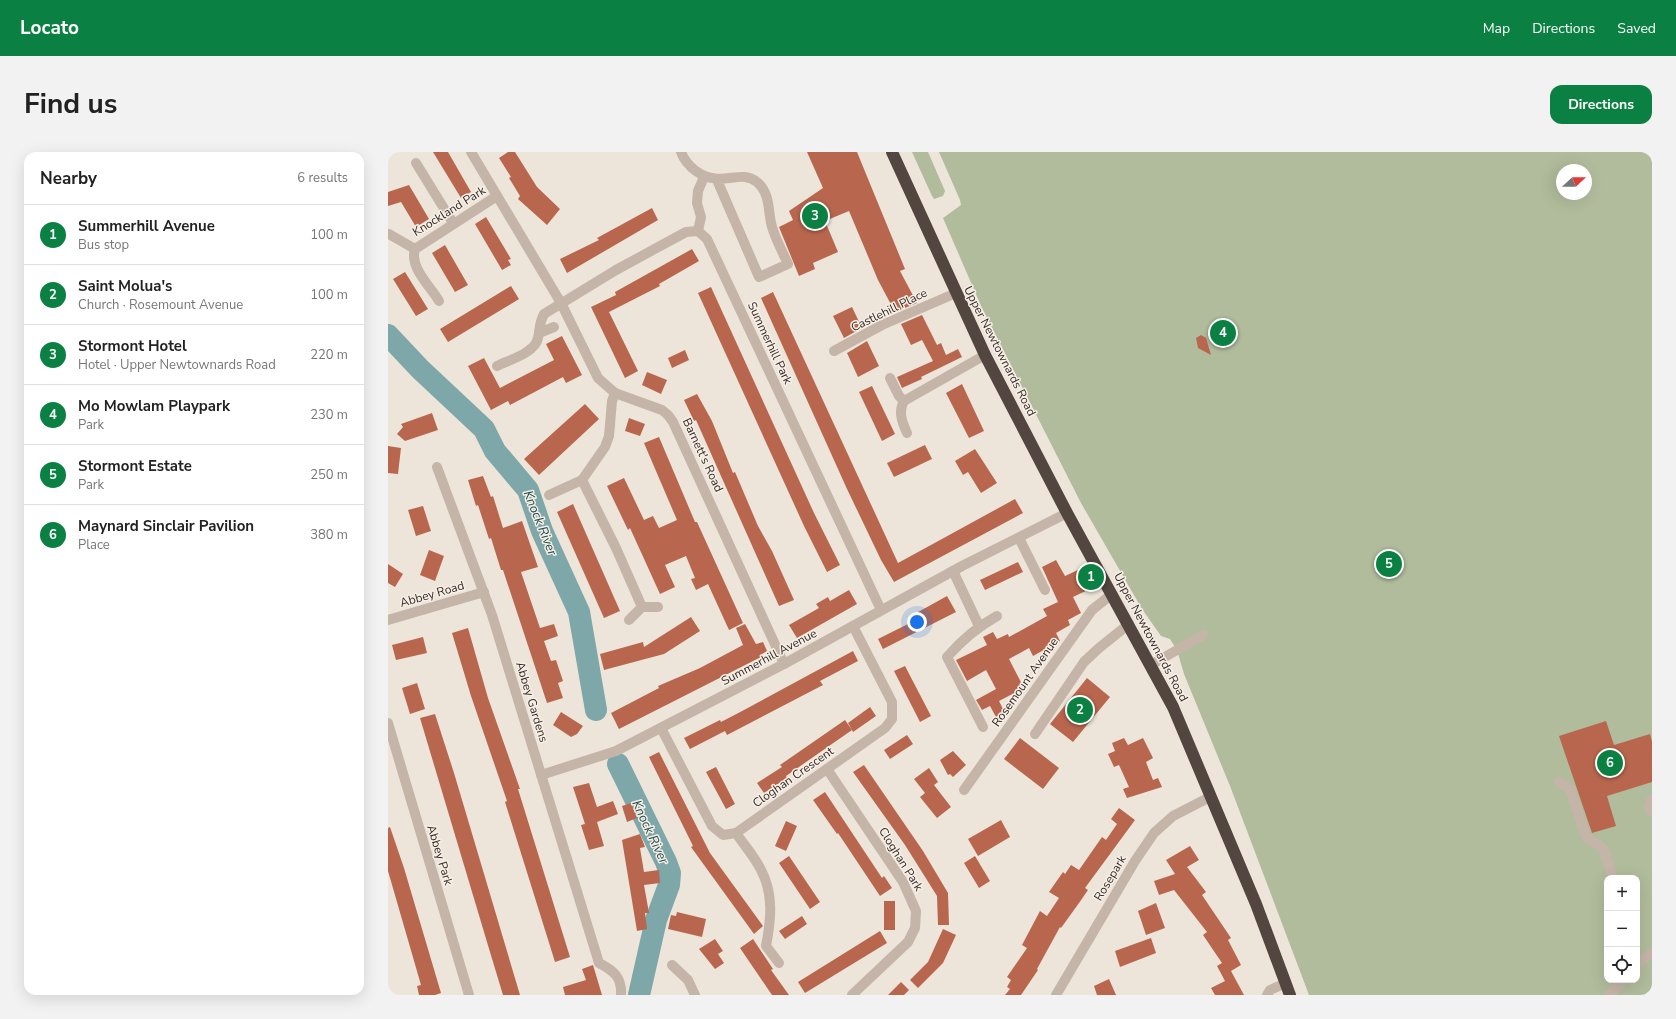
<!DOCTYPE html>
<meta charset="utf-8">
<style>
body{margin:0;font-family:"Nunito Sans",sans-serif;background:#f2f2f2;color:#222}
.controls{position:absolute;right:12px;bottom:12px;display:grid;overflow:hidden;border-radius:8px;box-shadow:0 4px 16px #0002}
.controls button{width:36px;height:36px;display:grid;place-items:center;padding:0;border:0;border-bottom:1px solid #e0e0e0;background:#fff;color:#222;font:20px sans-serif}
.compass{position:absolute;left:1168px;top:12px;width:36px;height:36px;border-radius:50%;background:#fff;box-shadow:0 4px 16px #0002;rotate:69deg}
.you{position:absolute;left:529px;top:470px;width:14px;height:14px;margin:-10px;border:3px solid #fff;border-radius:50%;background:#1a73e8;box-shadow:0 0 0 6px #1a73e833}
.badge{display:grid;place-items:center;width:26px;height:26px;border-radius:50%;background:#0b8043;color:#fff;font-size:13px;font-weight:700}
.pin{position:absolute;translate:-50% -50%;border:2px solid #fff;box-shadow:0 1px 4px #0006}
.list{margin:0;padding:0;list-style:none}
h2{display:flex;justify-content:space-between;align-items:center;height:52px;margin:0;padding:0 16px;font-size:17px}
h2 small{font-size:13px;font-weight:400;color:#767676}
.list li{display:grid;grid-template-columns:26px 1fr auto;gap:12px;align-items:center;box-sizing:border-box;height:60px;padding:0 16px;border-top:1px solid #e0e0e0}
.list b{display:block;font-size:15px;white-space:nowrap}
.list p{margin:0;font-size:13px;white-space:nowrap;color:#767676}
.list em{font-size:13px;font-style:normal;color:#767676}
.icon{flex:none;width:22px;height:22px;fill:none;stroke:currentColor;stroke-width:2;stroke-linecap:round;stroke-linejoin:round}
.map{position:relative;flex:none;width:1264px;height:843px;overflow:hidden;border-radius:12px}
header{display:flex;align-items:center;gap:24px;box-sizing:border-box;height:56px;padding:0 20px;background:#0b8043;color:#fff}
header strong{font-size:19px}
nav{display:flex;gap:22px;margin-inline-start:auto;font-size:14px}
.intro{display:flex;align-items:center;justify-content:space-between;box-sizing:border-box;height:96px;padding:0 24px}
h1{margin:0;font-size:28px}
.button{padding:10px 18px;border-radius:12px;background:#0b8043;color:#fff;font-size:14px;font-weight:700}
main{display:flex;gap:24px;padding:0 24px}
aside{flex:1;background:#fff;border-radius:12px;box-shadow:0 4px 16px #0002}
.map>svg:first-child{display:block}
.green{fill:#b1bc9c;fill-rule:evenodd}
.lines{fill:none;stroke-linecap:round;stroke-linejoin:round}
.river{stroke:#7da7a8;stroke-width:22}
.building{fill:#b8674e}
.minor{stroke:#c5b5a8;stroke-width:10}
.highway{stroke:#53453f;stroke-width:12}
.labels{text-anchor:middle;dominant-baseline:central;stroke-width:3;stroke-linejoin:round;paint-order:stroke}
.street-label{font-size:12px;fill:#332b27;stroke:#f7efe6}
.water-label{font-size:13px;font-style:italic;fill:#214d4f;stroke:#f7efe6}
</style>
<header>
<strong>Locato</strong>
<nav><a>Map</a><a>Directions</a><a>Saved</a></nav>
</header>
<div class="intro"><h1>Find us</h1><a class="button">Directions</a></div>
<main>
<aside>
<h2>Nearby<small>6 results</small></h2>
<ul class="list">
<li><span class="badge">1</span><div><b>Summerhill Avenue</b><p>Bus stop</p></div><em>100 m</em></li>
<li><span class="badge">2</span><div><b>Saint Molua's</b><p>Church · Rosemount Avenue</p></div><em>100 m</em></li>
<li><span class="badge">3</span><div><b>Stormont Hotel</b><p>Hotel · Upper Newtownards Road</p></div><em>220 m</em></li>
<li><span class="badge">4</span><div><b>Mo Mowlam Playpark</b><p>Park</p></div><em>230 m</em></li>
<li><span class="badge">5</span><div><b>Stormont Estate</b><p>Park</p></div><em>250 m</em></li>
<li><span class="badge">6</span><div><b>Maynard Sinclair Pavilion</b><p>Place</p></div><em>380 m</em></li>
</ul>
</aside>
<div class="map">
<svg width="1264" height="843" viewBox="0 0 1264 843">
<rect width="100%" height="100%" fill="#eee5da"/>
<!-- green -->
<g class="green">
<polygon points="524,0 540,0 557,39 555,44 546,47 544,44"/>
<path d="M551 0H1264V843H921L842 634 796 522 789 498 782 487 773 484 754 457 693 351 594 156 555 66 573 53 572 48ZM1174 18H1198V42H1174ZM1219 726H1249V828H1219Z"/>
</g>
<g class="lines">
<!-- river -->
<g class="river">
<polyline points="0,183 32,217 96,277 107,299 140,338 154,379 191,460 208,558"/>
<polyline points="230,612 278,710 282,721 281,733 268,768 251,843"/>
</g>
</g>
<!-- building -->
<g class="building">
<polygon points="45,0 60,0 83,40 73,46"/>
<polygon points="120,0 127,0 149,35 172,57 159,73 130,47 132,44 121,26 123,25 111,6"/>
<polygon points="419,0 469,0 517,117 512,119 529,151 507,160 490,128 461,59 437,69 450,100 425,111 427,117 411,124 391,75 405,68 401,59 435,36"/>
<polygon points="21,33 41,67 28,75 13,50 0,54 0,40"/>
<polygon points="264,56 270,68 179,121 172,107 211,88 209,86"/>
<polygon points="98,65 123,107 120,108 123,113 114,118 87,72"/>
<polygon points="57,93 80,133 67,140 44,101"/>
<polygon points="304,97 311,109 271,132 272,134 221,160 250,219 237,226 203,155 228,143 227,140"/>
<polygon points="17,120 40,157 28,164 5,127"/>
<polygon points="123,134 131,147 60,190 52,177"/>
<polygon points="323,135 426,361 452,413 439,420 416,374 310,141"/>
<polygon points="385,140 510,411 627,347 635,361 506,430 493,408 459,337 373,146"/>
<polygon points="464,155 474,176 456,186 445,164"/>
<polygon points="534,163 549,193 553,191 558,203 570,197 574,205 533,225 534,227 514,236 509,225 545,209 534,188 523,193 513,172"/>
<polygon points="813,183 818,186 823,203 810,196 808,186"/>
<polygon points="174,184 194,223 178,231 175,225 122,253 120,249 103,258 80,214 96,206 112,236 166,208 158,192"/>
<polygon points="479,189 491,214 470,225 459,201"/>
<polygon points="297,198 301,208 284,216 280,206"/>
<polygon points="259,220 279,228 273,242 254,233"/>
<polygon points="574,232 596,279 581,286 558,241"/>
<polygon points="484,234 507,282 494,289 471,240"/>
<polygon points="309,242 324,269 345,321 347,320 370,374 384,399 406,448 391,454 308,268 306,269 296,248"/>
<polygon points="197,252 211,267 151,323 136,307"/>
<polygon points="44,261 50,278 17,289 9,282 15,275 13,272"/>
<polygon points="241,266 257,272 252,284 237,279"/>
<polygon points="271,285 307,370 309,370 355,471 341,478 320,432 308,438 303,427 307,426 298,404 277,413 287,435 272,442 242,376 240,378 219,334 236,326 256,368 265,364 271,376 289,368 256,291"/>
<polygon points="537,293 544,307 506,325 499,311"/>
<polygon points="0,294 13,296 10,322 0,321"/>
<polygon points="587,297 609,331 593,341 580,320 575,323 567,309"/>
<polygon points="95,324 103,345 105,344 115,376 134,369 150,415 133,420 152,476 166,472 170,484 156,489 163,509 168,508 175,529 170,531 175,546 159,551 115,418 113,418 103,386 101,387 90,353 88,354 80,328"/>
<polygon points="185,352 232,459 216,466 169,360"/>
<polygon points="35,354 43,379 28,384 20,358"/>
<polygon points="41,398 56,404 47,429 32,423"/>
<polygon points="668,408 677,424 692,417 702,437 685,445 693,461 680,468 682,473 668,481 672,489 645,504 641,496 621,507 636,536 611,549 617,561 608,565 602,554 594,558 588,548 608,537 598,518 579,529 568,508 599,493 595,485 605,480 609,487 620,482 621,485 659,464 655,457 670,450 654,415"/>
<polygon points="630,410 635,420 597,438 592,428"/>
<polygon points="0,412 15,422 7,435 0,431"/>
<polygon points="461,438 469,452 409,486 401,473 431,456 428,452 440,445 442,449"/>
<polygon points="559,444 568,460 495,497 490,487 526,469 523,464"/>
<polygon points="303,465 312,479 276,502 216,518 212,502 255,490 256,495"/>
<polygon points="357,472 368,492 375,490 379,499 374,502 375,504 231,577 223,561 271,536 270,534 312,516 355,493 348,476"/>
<polygon points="80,476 100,546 132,637 130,637 182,805 167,810 117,650 119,649 83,544 64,481"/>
<polygon points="35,485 39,501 8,508 4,493"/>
<polygon points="465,499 470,509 432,529 435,533 339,583 337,579 302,597 296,586 332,568 333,570 356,558"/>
<polygon points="517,514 543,564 532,570 506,519"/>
<polygon points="699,526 722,545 685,590 662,572"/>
<polygon points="29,531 37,557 22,562 14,536"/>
<polygon points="482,555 488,564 465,580 460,571"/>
<polygon points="173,560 195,574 189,582 183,585 165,573"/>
<polygon points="47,562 66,621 132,843 115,843 102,800 32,566"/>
<polygon points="457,568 464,578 398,624 399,626 376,641 369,631 394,615 392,613"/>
<polygon points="1218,569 1226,593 1262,582 1264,590 1264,630 1219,644 1228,674 1204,681 1171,584"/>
<polygon points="519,583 525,592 502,607 496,598"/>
<polygon points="632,586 671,616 655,637 616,607"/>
<polygon points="736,586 740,593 755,586 765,606 758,610 765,628 770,626 774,635 739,646 735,637 741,635 731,613 726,615 720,602 727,599 724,591"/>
<polygon points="565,599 578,613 565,625 562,622 560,623 552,608"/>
<polygon points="271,600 322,701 375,774 366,782 303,695 305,694 261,605"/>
<polygon points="476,613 535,699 560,741 561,773 550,773 549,744 517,693 465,620"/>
<polygon points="328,615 347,652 338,657 318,620"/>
<polygon points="541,616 550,630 546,633 563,655 549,666 532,645 537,641 526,627"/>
<polygon points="201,631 209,655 225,649 230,662 209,670 216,694 201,698 193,673 197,672 185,635"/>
<polygon points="437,640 494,726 496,724 504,736 492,744 450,681 449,682 425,648"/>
<polygon points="243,651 249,666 239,670 234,654"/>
<polygon points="731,656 747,668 697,736 700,738 691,751 673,776 672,775 649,817 650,818 633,843 617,843 622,837 619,835 623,828 619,825 639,796 634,793 652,759 659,764 671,746 661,740 675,720 677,722 683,713 691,718 714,685 718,688 729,672 723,667"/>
<polygon points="613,668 622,685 590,704 580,687"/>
<polygon points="398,669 409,674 398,699 387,694"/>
<polygon points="2,675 16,716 53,841 47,843 31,843 29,834 33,833 0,719 0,676"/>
<polygon points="252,682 257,695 252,696 256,720 271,718 272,731 256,733 261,761 257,761 259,777 249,779 234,688"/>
<polygon points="802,694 811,708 799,715 818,740 814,743 843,786 840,788 853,813 843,819 856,843 827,843 823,836 837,829 829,814 834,811 815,783 819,780 786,738 771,743 766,729 787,722 778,708"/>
<polygon points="401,704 432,750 422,757 391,711"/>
<polygon points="587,704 602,729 591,736 576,711"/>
<rect x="496" y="749" width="11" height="29"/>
<polygon points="768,751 777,776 758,783 750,759"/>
<polygon points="289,760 318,767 314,785 280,777 283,763 288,764"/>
<polygon points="414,764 419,772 397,787 391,779"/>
<polygon points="555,777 568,783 555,811 530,836 522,828 540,810"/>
<polygon points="492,779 499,791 417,841 410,830"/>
<polygon points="763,786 768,801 732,815 727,799"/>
<polygon points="327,787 335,799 330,802 336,811 327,817 311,797"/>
<polygon points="365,787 385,817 383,818 401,843 384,843 352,796"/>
<polygon points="205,813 214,843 177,843 175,835 198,828 194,817"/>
<polygon points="721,827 728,843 709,843 706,834"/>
<polygon points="513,830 521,838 516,843 500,843"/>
</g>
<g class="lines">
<!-- minor -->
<g class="minor">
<polyline points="83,0 173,151 210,226 227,241 274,258 280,263 285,270 396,512"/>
<path d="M293 0C296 8 301 14 308 19 333 37 352 16 369 30 384 43 379 62 385 78 389 90 395 101 400 112L371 125 329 28"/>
<polyline points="28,11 65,71"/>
<polyline points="310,79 313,65 309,51 310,39 316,25"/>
<polyline points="1,82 27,97"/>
<path d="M51 149C42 134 21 115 27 97L109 44"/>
<polyline points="151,181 166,175"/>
<polyline points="446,199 494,173 568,141"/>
<path d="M109 214C121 208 147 201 150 186 152 177 151 171 156 162L228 118 298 80 310 79 319 87 493 458"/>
<polyline points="502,226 511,244 516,249"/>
<path d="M519 281C514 270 510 260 516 249L597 203"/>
<path d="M49 315 104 463 211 811C226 819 234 825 233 843"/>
<polyline points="194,328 228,396 254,455"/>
<polyline points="161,343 194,328 217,295 221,284 224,249 227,241"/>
<polyline points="631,386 657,438"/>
<polyline points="565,419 591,474"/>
<polyline points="0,468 96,440"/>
<polyline points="241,468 254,455 270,455"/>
<polyline points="763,513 815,483"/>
<polyline points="0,571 81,843"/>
<path d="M595 575 559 505C574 488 589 475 609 464"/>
<polyline points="273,576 324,674 335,683 348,681 497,576 504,567 504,550 465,474"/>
<polyline points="647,582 696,510 711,496 741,472"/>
<polyline points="439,617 515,730 528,759 527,776 520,790 464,843"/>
<polyline points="153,623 228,599 396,512 574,414 679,361"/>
<polyline points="1171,630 1182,637 1198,685 1215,696 1225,726"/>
<polyline points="576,638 704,458 724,442"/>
<polyline points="1264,647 1261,655 1264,660"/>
<path d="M348 681C356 693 367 705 373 718 386 742 383 768 378 794L391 811"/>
<polyline points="1249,812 1264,801"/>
<polyline points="284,813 300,828 307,843"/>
<polyline points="668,843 747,709 766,681 785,664 822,645"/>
<polyline points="879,843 882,838 898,831"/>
<polyline points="1221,843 1236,828"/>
</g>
<!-- highway -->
<polyline class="highway" points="504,0 597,203 679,361 785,555 868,752 902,843"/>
</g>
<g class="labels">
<!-- street labels -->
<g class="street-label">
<text transform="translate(61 59) rotate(-32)">Knockland Park</text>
<text transform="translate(501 158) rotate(-26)">Castlehill Place</text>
<text transform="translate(382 191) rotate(65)">Summerhill Park</text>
<text transform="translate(612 199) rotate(63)">Upper Newtownards Road</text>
<text transform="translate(315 303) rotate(65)">Barnett's Road</text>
<text transform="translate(44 442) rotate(-16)">Abbey Road</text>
<text transform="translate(763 485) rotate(62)">Upper Newtownards Road</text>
<text transform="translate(381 505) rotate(-28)">Summerhill Avenue</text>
<text transform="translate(637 530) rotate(-55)">Rosemount Avenue</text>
<text transform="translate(144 550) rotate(73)">Abbey Gardens</text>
<text transform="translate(405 625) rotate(-35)">Cloghan Crescent</text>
<text transform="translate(52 703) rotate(73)">Abbey Park</text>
<text transform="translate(513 707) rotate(58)">Cloghan Park</text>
<text transform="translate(722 726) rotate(-59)">Rosepark</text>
</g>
<!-- water labels -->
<g class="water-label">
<text transform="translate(152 371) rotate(68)">Knock River</text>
<text transform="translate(262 680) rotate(65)">Knock River</text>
</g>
</g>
</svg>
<div class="controls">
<button>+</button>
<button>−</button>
<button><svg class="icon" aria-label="locate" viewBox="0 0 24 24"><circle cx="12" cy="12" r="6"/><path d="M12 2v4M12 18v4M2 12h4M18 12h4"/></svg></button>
</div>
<svg class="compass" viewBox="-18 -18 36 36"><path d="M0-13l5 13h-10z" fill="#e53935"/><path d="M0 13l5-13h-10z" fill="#767676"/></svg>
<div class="you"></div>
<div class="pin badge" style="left:703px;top:425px">1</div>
<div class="pin badge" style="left:692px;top:558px">2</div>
<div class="pin badge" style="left:427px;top:64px">3</div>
<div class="pin badge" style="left:835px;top:181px">4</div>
<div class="pin badge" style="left:1001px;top:412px">5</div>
<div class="pin badge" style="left:1222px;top:611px">6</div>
</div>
</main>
